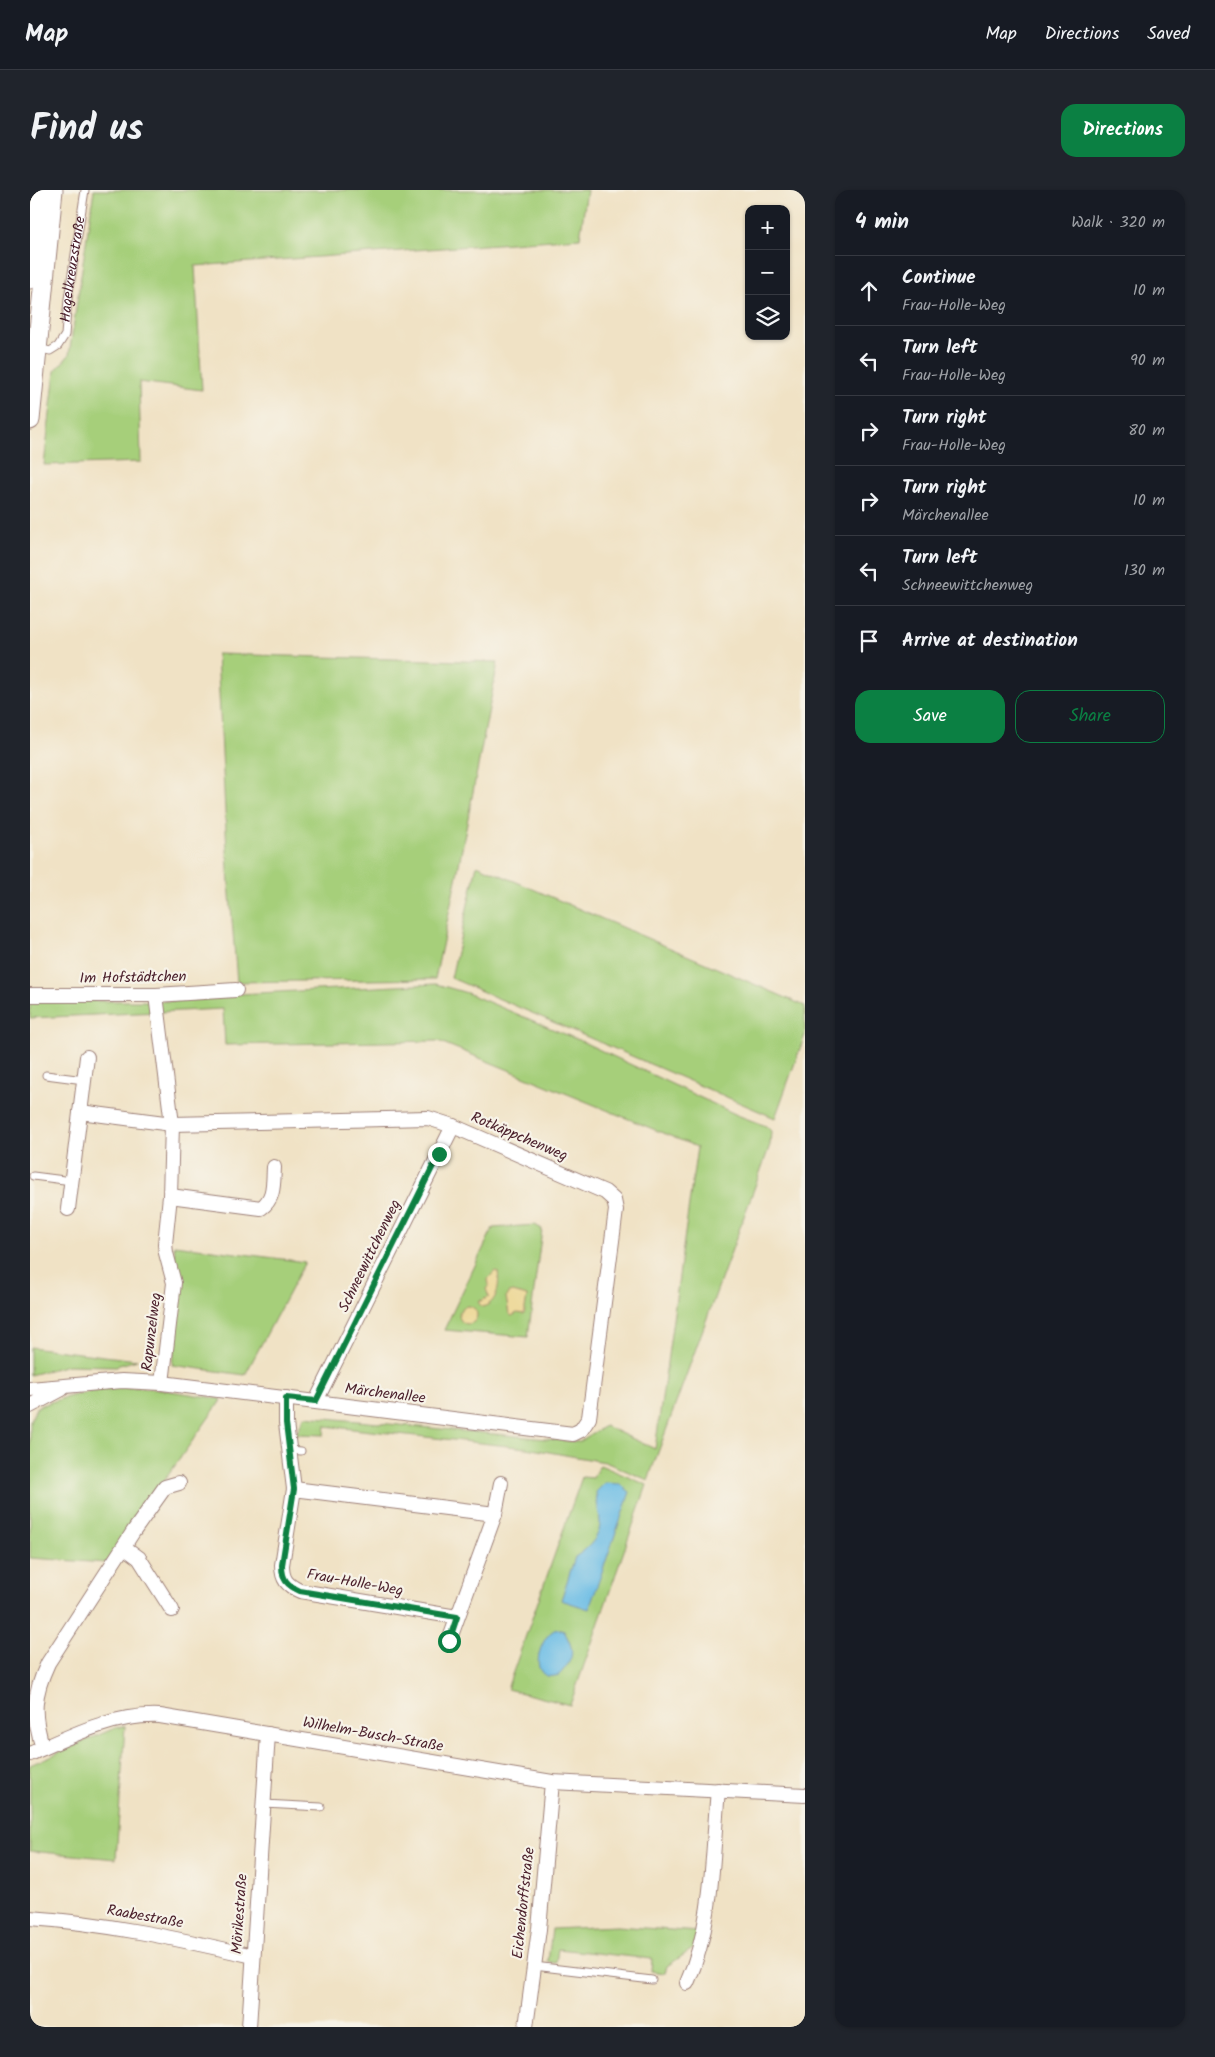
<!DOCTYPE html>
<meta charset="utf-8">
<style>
body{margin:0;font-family:Kalam,sans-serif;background:#20242c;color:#f1f3f6}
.controls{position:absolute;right:15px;top:15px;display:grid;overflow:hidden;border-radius:10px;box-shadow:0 1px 4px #0004}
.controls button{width:45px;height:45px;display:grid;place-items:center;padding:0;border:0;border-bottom:1px solid #363941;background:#171b24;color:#f1f3f6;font:25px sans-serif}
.stop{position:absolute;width:15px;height:15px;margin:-11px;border:4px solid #0b8043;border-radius:50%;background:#fff}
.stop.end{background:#0b8043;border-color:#fff;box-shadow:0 1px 5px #0008}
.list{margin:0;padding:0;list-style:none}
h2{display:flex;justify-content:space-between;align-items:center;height:65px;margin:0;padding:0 20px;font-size:21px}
h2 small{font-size:16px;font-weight:400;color:#9ea1a6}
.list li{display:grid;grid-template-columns:32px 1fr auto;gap:15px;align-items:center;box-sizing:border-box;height:70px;padding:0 20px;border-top:1px solid #363941}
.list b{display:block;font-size:19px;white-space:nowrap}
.list p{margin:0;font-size:16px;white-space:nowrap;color:#9ea1a6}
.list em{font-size:16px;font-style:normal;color:#9ea1a6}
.actions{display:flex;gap:10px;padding:15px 20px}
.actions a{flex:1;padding:11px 0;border:1px solid #0b8043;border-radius:15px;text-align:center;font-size:18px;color:#0b8043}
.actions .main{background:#0b8043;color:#fff}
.icon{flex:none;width:28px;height:28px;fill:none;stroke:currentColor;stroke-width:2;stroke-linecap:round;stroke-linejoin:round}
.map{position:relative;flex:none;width:775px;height:1837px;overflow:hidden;border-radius:15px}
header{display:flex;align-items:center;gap:30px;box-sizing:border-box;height:70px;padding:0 25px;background:#171b24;border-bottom:1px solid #363941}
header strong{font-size:24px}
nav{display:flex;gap:28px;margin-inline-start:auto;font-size:18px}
.intro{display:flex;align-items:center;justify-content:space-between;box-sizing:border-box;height:120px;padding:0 30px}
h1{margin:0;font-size:35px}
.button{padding:12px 22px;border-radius:15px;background:#0b8043;color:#fff;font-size:18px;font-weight:700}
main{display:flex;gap:30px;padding:0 30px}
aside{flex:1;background:#171b24;border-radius:15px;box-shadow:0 1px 4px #0004}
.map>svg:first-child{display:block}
.green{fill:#a6cf7a;stroke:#787752}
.sand{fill:#eeda9e;stroke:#9c7c64}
.water{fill:#69bce5;stroke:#5a6e88}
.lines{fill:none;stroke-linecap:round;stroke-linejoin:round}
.lane-casing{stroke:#9d8078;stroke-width:9}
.street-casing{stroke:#9d8078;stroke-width:16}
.secondary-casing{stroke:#9d8078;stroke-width:21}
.lane{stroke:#fff;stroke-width:7}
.street{stroke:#fff;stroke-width:14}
.secondary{stroke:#fff;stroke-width:19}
.route{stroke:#0b8043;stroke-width:6}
.labels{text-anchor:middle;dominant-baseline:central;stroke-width:4.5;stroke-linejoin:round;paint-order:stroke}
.street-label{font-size:15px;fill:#4a1f2b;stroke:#f7f3e8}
</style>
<header>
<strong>Map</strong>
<nav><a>Map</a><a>Directions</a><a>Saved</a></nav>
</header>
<div class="intro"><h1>Find us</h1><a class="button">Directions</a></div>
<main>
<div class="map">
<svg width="775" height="1837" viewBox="0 0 775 1837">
<rect width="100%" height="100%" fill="#f7f3e8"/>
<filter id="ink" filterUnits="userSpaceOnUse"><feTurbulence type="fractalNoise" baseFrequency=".02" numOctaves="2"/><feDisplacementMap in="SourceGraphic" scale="10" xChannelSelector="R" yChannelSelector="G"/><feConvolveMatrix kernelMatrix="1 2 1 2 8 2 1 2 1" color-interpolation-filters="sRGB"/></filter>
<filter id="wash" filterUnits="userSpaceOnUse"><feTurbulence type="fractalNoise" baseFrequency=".0096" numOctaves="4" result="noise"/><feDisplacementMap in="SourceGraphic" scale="20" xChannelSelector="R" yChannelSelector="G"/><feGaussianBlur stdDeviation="1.12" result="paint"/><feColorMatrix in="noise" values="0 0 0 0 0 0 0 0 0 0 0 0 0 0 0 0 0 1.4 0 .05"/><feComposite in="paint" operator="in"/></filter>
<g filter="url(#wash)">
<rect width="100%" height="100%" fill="#f0e2c5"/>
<!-- green -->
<g class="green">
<polygon points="64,0 557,0 550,48 165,76 172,200 109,192 111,272 14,275 25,181 39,165"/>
<polygon points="187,464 468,472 427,685 405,789 207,792 198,680"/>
<polygon points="447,675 775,816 775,845 745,928 421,788"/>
<polygon points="406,794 437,803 551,851 707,925 736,936 741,941 740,955 618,1290 575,1272 496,1258 295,1236 294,1245 266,1244 275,1226 548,1252 575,1236 625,1259 667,957 408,851 195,855 193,819 0,828 0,811 141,811 193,808 208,804"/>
<polygon points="505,1035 512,1039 498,1147 414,1140 463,1038"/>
<polygon points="144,1055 275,1072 215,1185 142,1175 152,1093 145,1067"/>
<polygon points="0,1157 107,1170 86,1176 38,1175 0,1185"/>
<path d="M93 1197 121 1198 192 1209 76 1373 0 1368V1231L7 1217C37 1206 61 1200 93 1197Z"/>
<polygon points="570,1275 617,1295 540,1515 477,1499 552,1287 563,1288"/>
<polygon points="95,1536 86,1669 0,1661 0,1575 85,1538"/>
<polygon points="587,1736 668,1742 667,1756 637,1776 635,1783 621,1781 622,1769 528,1759 526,1773 518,1772 522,1739"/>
</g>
<!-- sand -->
<g class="sand">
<path d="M465 1081 468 1082C470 1096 467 1114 452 1117L448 1112 459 1107 456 1099 459 1095 458 1089Z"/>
<polygon points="483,1102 497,1106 494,1124 487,1123 482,1126 479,1124 476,1107 478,1103"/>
<circle cx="438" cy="1125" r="9"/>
</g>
<!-- water -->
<g class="water">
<path d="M575 1293 590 1294 600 1302 559 1419 531 1410 545 1367C556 1360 570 1348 570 1333 570 1322 566 1314 566 1302Z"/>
<path d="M527 1439 534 1441C545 1461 545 1468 529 1485 526 1486 520 1487 517 1486 499 1480 512 1443 527 1439Z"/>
</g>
</g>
<g filter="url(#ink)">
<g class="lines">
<defs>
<g id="lane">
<path id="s1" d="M8 158 20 161 28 156 35 145 38 109 55 0"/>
<polyline points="16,885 54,890"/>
<polyline points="3,986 42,991"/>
<polyline points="260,1260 271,1261"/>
<polyline points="234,1614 291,1617"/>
<polyline points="504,1776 622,1790"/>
</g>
<g id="street">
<polyline points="0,805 126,805 206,800"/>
<polyline points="126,805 142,934 140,1006 135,1054 136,1063 144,1093 132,1193"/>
<path d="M140 1006 231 1018C245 1008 243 993 244 977"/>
<polyline points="38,1019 57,867"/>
<polyline points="0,1199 92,1191 132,1193 543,1244 551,1240 559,1228 586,1020 584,1010 575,1002 423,936 398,928 142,934 50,922"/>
<polyline points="256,1208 256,1233 264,1299"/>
<polyline points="286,1211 423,936"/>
<polyline points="0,1216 32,1199"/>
<polyline points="465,1324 471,1293"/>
<polyline points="94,1357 109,1368 142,1420"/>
<path d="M419 1451 465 1324 264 1299 252 1375C252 1390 257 1395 270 1401L427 1427"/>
<path d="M13 1558C2 1525 3 1505 18 1473L103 1342 135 1297 149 1293"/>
<path d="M0 1564C42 1545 84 1524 130 1526L522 1592 775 1605"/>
<path d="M0 1728C76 1733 149 1749 223 1766"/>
<path d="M657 1793C684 1733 682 1664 688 1600"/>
<polyline points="219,1837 238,1544"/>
<polyline points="496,1837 509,1739 522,1592"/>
</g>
<g id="secondary">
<polyline points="0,89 11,0"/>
<polyline points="0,230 23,0"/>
</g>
</defs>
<!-- lane casing -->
<use href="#lane" class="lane-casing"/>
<!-- street casing -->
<use href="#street" class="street-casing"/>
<!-- secondary casing -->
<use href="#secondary" class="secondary-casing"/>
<!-- lane -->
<use href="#lane" class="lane"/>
<!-- street -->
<use href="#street" class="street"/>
<!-- secondary -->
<use href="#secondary" class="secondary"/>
</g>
</g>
<g class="lines" filter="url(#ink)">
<!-- route -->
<path class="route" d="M409 964 286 1211 256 1208V1233L264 1299 252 1375C252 1390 257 1395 270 1401L427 1427 419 1451"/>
</g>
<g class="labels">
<!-- street labels -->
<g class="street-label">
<text stroke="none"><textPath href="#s1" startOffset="101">Hagelkreuzstraße</textPath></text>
<text transform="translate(103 788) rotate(-1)">Im Hofstädtchen</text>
<text transform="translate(489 947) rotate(23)">Rotkäppchenweg</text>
<text transform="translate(340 1066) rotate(-64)">Schneewittchenweg</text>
<text transform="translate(122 1142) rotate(-83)">Rapunzelweg</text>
<text transform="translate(355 1204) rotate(7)">Märchenallee</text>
<text transform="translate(325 1393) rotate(10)">Frau-Holle-Weg</text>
<text transform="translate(343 1545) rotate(10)">Wilhelm-Busch-Straße</text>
<text transform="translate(494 1713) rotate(-84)">Eichendorffstraße</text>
<text transform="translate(210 1724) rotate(-86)">Mörikestraße</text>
<text transform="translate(115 1727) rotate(10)">Raabestraße</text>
</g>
</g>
</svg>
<div class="controls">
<button>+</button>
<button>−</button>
<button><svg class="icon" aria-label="layers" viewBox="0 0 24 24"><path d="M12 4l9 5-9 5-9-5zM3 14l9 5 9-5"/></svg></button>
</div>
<div class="stop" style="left:419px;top:1451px"></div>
<div class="stop end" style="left:409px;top:964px"></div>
</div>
<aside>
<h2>4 min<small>Walk · 320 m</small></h2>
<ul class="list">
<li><svg class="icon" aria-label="ahead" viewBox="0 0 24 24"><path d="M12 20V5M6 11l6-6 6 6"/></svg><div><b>Continue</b><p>Frau-Holle-Weg</p></div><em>10 m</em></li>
<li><svg class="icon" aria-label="left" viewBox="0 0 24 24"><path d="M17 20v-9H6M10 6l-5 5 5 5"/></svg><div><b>Turn left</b><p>Frau-Holle-Weg</p></div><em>90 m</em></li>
<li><svg class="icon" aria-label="right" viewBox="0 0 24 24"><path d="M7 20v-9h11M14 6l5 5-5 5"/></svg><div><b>Turn right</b><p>Frau-Holle-Weg</p></div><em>80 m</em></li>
<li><svg class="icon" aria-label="right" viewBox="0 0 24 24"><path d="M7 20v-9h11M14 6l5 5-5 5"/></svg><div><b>Turn right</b><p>Märchenallee</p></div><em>10 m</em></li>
<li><svg class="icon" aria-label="left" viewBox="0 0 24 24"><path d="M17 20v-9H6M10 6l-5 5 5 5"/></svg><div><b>Turn left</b><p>Schneewittchenweg</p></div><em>130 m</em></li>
<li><svg class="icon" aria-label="arrive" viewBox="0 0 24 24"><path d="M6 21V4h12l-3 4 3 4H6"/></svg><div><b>Arrive at destination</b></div></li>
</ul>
<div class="actions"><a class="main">Save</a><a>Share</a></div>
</aside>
</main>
